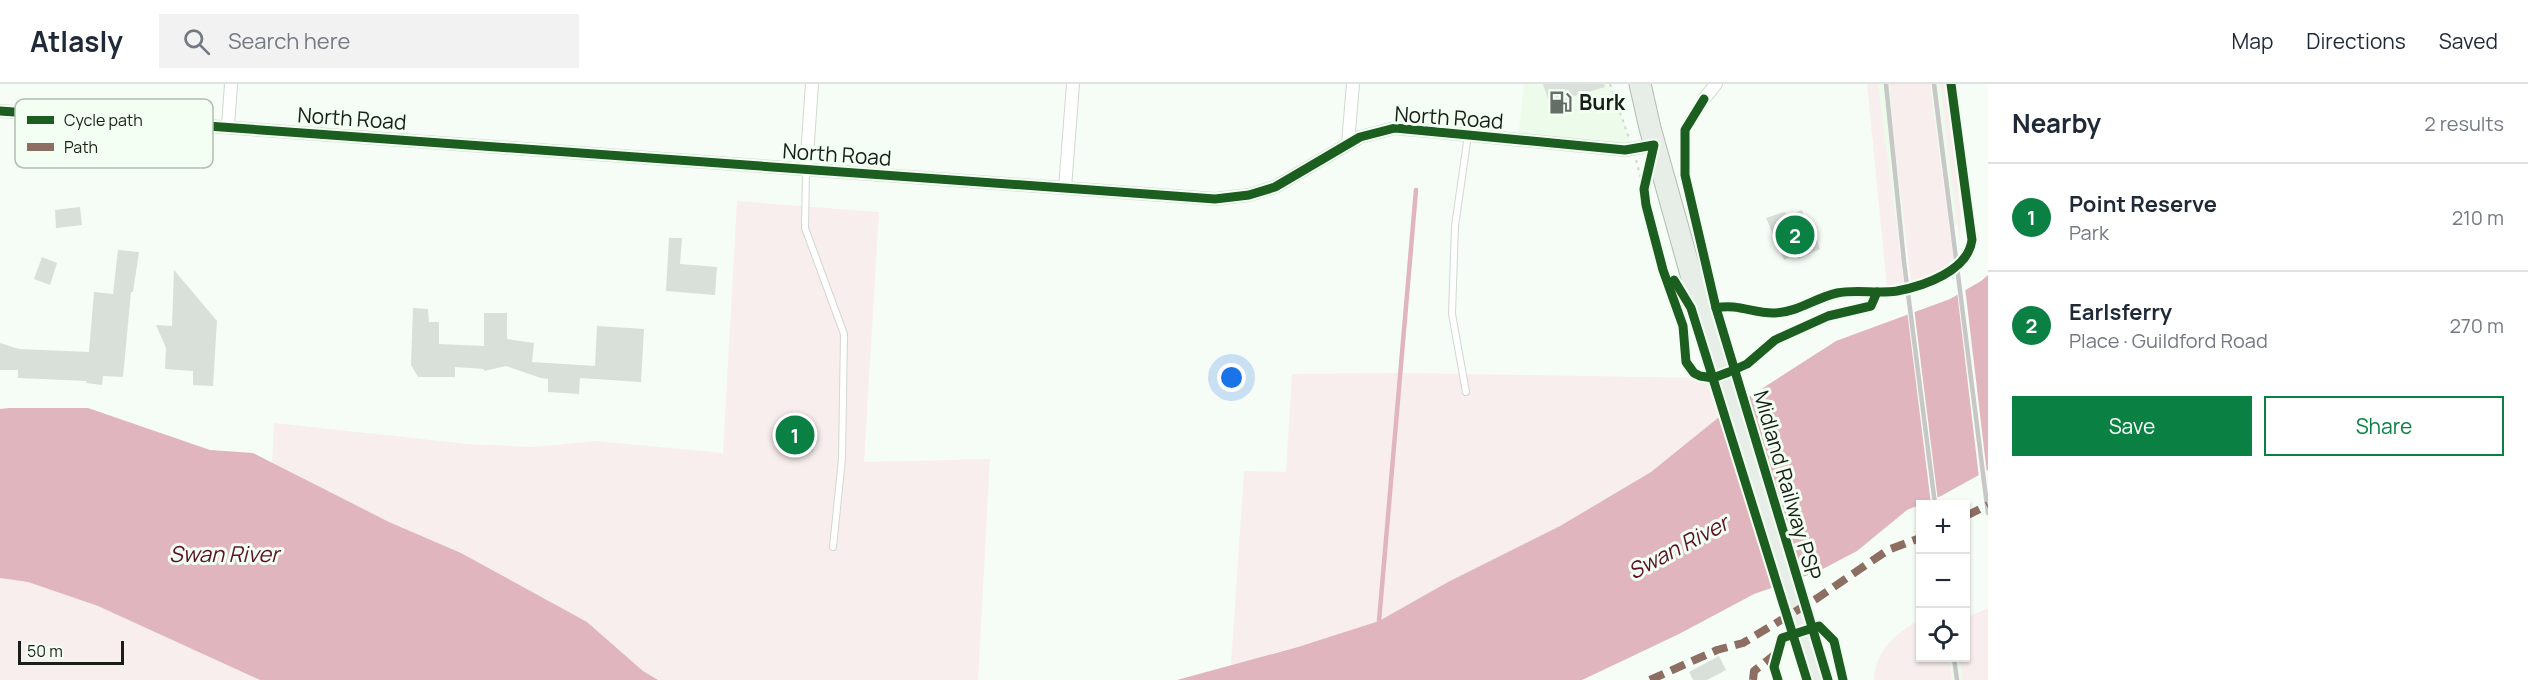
<!DOCTYPE html>
<meta charset="utf-8">
<style>
body{margin:0;font-family:Manrope,sans-serif;background:#f2f2f3;color:#1f2937}
.controls{position:absolute;right:18px;bottom:18px;display:grid;overflow:hidden;border-radius:0px;box-shadow:0 2px 4px #0004}
.controls button{width:54px;height:54px;display:grid;place-items:center;padding:0;border:0;border-bottom:2px solid #e0e1e3;background:#fff;color:#1f2937;font:30px sans-serif}
.scale{position:absolute;left:18px;bottom:15px;width:106px;box-sizing:border-box;padding-left:6px;border:3px solid #191f18;border-top:0;font-size:16px;line-height:21px;white-space:nowrap;color:#191f18;-webkit-text-stroke:4px #f4fff3;paint-order:stroke}
.you{position:absolute;left:1232px;top:294px;width:21px;height:21px;margin:-15px;border:4px solid #fff;border-radius:50%;background:#1a73e8;box-shadow:0 0 0 9px #1a73e833}
.badge{display:grid;place-items:center;width:39px;height:39px;border-radius:50%;background:#0b8043;color:#fff;font-size:20px;font-weight:700}
.pin{position:absolute;translate:-50% -50%;border:3px solid #fff;box-shadow:0 2px 6px #0006}
.list{margin:0;padding:0;list-style:none}
h2{display:flex;justify-content:space-between;align-items:center;height:78px;margin:0;padding:0 24px;font-size:26px}
h2 small{font-size:20px;font-weight:400;color:#747a83}
.list li{display:grid;grid-template-columns:39px 1fr auto;gap:18px;align-items:center;box-sizing:border-box;height:108px;padding:0 24px;border-top:2px solid #e0e1e3}
.list b{display:block;font-size:22px;white-space:nowrap}
.list p{margin:0;font-size:20px;white-space:nowrap;color:#747a83}
.list em{font-size:20px;font-style:normal;color:#747a83}
.actions{display:flex;gap:12px;padding:18px 24px}
.actions a{flex:1;padding:14px 0;border:2px solid #0b8043;border-radius:0px;text-align:center;font-size:21px;color:#0b8043}
.actions .main{background:#0b8043;color:#fff}
.icon{flex:none;width:33px;height:33px;fill:none;stroke:currentColor;stroke-width:2;stroke-linecap:round;stroke-linejoin:round}
.map{position:relative;flex:none;width:1988px;height:596px;overflow:hidden}
header{display:flex;align-items:center;gap:36px;box-sizing:border-box;height:84px;padding:0 30px;background:#fff;border-bottom:2px solid #e0e1e3}
header strong{font-size:28px}
nav{display:flex;gap:33px;margin-inline-start:auto;font-size:21px}
.search{width:420px;height:54px;background:#f2f2f3;display:flex;align-items:center;gap:15px;box-sizing:border-box;padding:0 21px;border-radius:0px;color:#747a83;font-size:22px}
main{display:flex}
aside{flex:1;background:#fff}
.map>svg:first-child{display:block}
.built{fill:#ecfbea}
.green{fill:#f9eeee}
.water{fill:#e0b5bd}
.pier{fill:#f6fcf6}
.lines{fill:none;stroke-linecap:round;stroke-linejoin:round}
.stream{stroke:#e0b5bd;stroke-width:4.5}
.building{fill:#d9dfd9}
.service-casing{stroke:#d2d8d1;stroke-width:8}
.minor-casing{stroke:#d2d8d1;stroke-width:14}
.trunk-casing{stroke:#b1bcb1;stroke-width:23}
.path{stroke:#d3d5d2;stroke-width:2;stroke-dasharray:3 4.5;stroke-linecap:butt}
.service{stroke:#fefffe;stroke-width:6}
.minor{stroke:#fefffe;stroke-width:12}
.trunk{stroke:#e7eee7;stroke-width:21}
.rail{stroke:#c6c7c6;stroke-width:4.5}
.quiet{stroke:#8d6e63;stroke-width:8;stroke-dasharray:15 8;stroke-linecap:butt}
.cycleway-casing{stroke:#f4fff3;stroke-width:13}
.cycleway{stroke:#1b5e20;stroke-width:9}
.labels{text-anchor:middle;dominant-baseline:central;stroke-width:6;stroke-linejoin:round;paint-order:stroke}
.poi-label{font-size:21px;font-weight:bold;fill:#191f18;stroke:#f4fff3;text-anchor:start}
.street-label{font-size:21px;fill:#191f18;stroke:#f4fff3}
.water-label{font-size:22px;font-style:italic;fill:#5d112d;stroke:#f4fff3}
.key{fill:#f4fff3;stroke:#b2bcb1;stroke-width:1.5}
.key-label{font-size:16px;fill:#191f18}
</style>
<header>
<strong>Atlasly</strong>
<div class="search"><svg class="icon" aria-label="search" viewBox="0 0 24 24"><circle cx="10" cy="10" r="6"/><path d="M15 15l6 6"/></svg>Search here</div>
<nav><a>Map</a><a>Directions</a><a>Saved</a></nav>
</header>
<main>
<div class="map">
<svg width="1988" height="596" viewBox="0 0 1988 596">
<rect width="100%" height="100%" fill="#f6fcf6"/>
<!-- built -->
<g class="built">
<polygon points="1524,0 1610,0 1633,65 1518,56"/>
<polygon points="1878,0 1890,0 1905,155 1898,156 1891,111"/>
<polygon points="1930,0 1940,0 1958,141 1952,142 1950,142"/>
<polygon points="1950,574 1959,574 1963,596 1952,596"/>
</g>
<!-- green -->
<g class="green">
<polygon points="1867,0 1878,0 1904,199 1887,203"/>
<polygon points="1890,0 1930,0 1954,180 1932,193 1911,198 1893,44"/>
<polygon points="1940,0 1946,0 1961,129 1960,161"/>
<polygon points="737,117 879,128 864,378 990,375 978,596 658,596 643,587 587,538 461,469 389,438 272,379 274,339 468,360 533,363 596,357 723,369"/>
<polygon points="1401,289 1713,294 1724,329 1651,388 1560,442 1448,498 1379,537 1298,563 1231,581 1244,387 1286,388 1292,290"/>
<polygon points="0,494 28,498 98,522 260,596 0,596"/>
<polygon points="1988,524 1988,596 1963,596 1959,574 1966,574 1966,534"/>
<path d="M1914 539H1920V574H1949L1952 596H1874C1875 569 1892 553 1914 539Z"/>
</g>
<!-- water -->
<g class="water">
<polygon points="1988,191 1988,386 1941,412 1907,426 1857,467 1817,488 1754,510 1679,550 1582,596 1177,596 1298,563 1379,537 1448,498 1560,442 1651,388 1724,329 1836,257 1950,215 1981,197"/>
<polygon points="9,324 88,324 210,366 253,369 389,438 461,469 587,538 643,587 658,596 260,596 98,522 28,498 0,494 0,325"/>
</g>
<!-- pier -->
<g class="pier">
<polygon points="1965,203 1987,390 1979,394 1957,207"/>
<polygon points="1914,224 1938,417 1931,420 1907,226"/>
<polygon points="1748,310 1804,495 1780,504 1725,325"/>
</g>
<g class="lines">
<!-- stream -->
<polyline class="stream" points="1379,537 1416,106"/>
</g>
<!-- building -->
<g class="building">
<polygon points="1543,0 1604,0 1605,3 1571,13 1574,24 1553,30"/>
<polygon points="80,123 82,141 56,144 55,126"/>
<polygon points="1802,126 1804,133 1808,132 1820,165 1798,175 1796,171 1784,176 1766,134 1784,128 1789,131"/>
<polygon points="669,154 682,154 680,180 717,183 715,211 666,207"/>
<polygon points="118,166 139,168 133,208 131,208 123,293 103,292 102,301 86,299 87,297 18,294 18,286 0,286 0,259 19,265 89,268 94,208 113,210"/>
<polygon points="42,173 57,179 50,201 34,195"/>
<polygon points="174,186 217,237 213,302 193,301 193,287 165,285 166,264 156,241 172,242"/>
<polygon points="413,224 428,225 429,238 439,238 439,260 484,262 484,229 507,229 507,255 534,259 532,278 595,282 597,242 644,245 641,298 580,294 579,310 548,308 548,295 541,294 506,282 484,287 484,285 455,283 455,293 418,293 411,281"/>
<polygon points="799,353 813,354 813,368 798,368"/>
<polygon points="1719,572 1726,586 1707,596 1693,596 1689,588"/>
</g>
<g class="lines">
<defs>
<g id="service">
<polyline points="806,86 805,144 844,250 842,375 833,463"/>
<polyline points="1466,308 1452,230 1455,142 1468,51"/>
</g>
<g id="minor">
<polyline points="1704,15 1716,0"/>
<polyline points="0,27 1215,115 1249,111 1275,103 1360,53 1395,44 1625,66 1654,61"/>
<polyline points="228,43 231,0"/>
<polyline points="1348,59 1353,0"/>
<polyline points="806,86 812,0"/>
<polyline points="1065,104 1073,0"/>
</g>
<polyline id="trunk" points="1640,0 1650,44 1692,194 1817,596"/>
</defs>
<!-- service casing -->
<use href="#service" class="service-casing"/>
<!-- minor casing -->
<use href="#minor" class="minor-casing"/>
<!-- trunk casing -->
<use href="#trunk" class="trunk-casing"/>
<!-- path -->
<g class="path">
<polyline points="1610,0 1629,54"/>
<polyline points="1636,76 1644,105"/>
</g>
<!-- service -->
<use href="#service" class="service"/>
<!-- minor -->
<use href="#minor" class="minor"/>
<!-- trunk -->
<use href="#trunk" class="trunk"/>
<!-- rail -->
<g class="rail">
<polyline points="1886,0 1904,178 1935,420"/>
<polyline points="1934,0 1988,429"/>
<polyline points="1954,574 1957,596"/>
</g>
<!-- quiet -->
<g class="quiet">
<polyline points="1966,432 1988,421"/>
<polyline points="1650,596 1717,566 1743,559 1816,515 1888,466 1920,454"/>
<polyline points="1753,596 1754,587 1778,568"/>
</g>
<defs>
<g id="cycleway">
<polyline points="1704,15 1685,46 1685,91 1716,224 1828,596"/>
<polyline points="0,27 1215,115 1249,111 1275,103 1360,53 1395,44 1625,66 1654,61 1644,105 1646,121 1663,186 1683,242 1686,278 1694,289 1700,292 1713,294 1729,288 1747,280 1775,256 1828,232 1871,222 1877,208"/>
<polyline points="1674,196 1691,224 1807,596"/>
<path d="M1716 224C1737 219 1755 230 1775 229 1798 228 1815 214 1837 209 1856 205 1877 210 1897 207 1924 202 1968 187 1972 156L1951 0"/>
<polyline points="1778,596 1774,583 1782,554 1819,542 1834,557 1843,596"/>
</g>
</defs>
<!-- cycleway casing -->
<use href="#cycleway" class="cycleway-casing"/>
<!-- cycleway -->
<use href="#cycleway" class="cycleway"/>
</g>
<!-- icons -->
<defs>
<symbol id="fuel-bare" viewBox="-9 -9 18 18"><path d="M-5.5-6h7V0h2V4h1.3V-2.5L3-4.5l.8-.8L6-3V5H2.5V1h-1V6h-7ZM-4.2-4.7v3.2H.2V-4.7Z" fill="#666c66" stroke="#f4fff3" stroke-width="2.5" paint-order="stroke"/></symbol>
</defs>
<g fill-rule="evenodd">
<use href="#fuel-bare" x="1544" y="2" width="33" height="33"/>
</g>
<g class="labels">
<!-- poi labels -->
<g class="poi-label">
<text x="1579" y="18">Burk</text>
</g>
<!-- street labels -->
<g class="street-label">
<text transform="translate(1449 33) rotate(4)">North Road</text>
<text transform="translate(352 34) rotate(4)">North Road</text>
<text transform="translate(837 70) rotate(4)">North Road</text>
<text transform="translate(1788 401) rotate(74)">Midland Railway PSP</text>
</g>
<!-- water labels -->
<g class="water-label">
<text transform="translate(1678 463) rotate(-28)">Swan River</text>
<text x="224" y="470">Swan River</text>
</g>
</g>
<!-- legend -->
<rect x="15" y="15" width="198" height="69" rx="9" class="key"/>
<rect x="27" y="32" width="27" height="8" fill="#1b5e20"/>
<rect x="27" y="59" width="27" height="8" fill="#8d6e63"/>
<g class="key-label">
<text x="64" y="42">Cycle path</text>
<text x="64" y="69">Path</text>
</g>
</svg>
<div class="controls">
<button>+</button>
<button>−</button>
<button><svg class="icon" aria-label="locate" viewBox="0 0 24 24"><circle cx="12" cy="12" r="6"/><path d="M12 2v4M12 18v4M2 12h4M18 12h4"/></svg></button>
</div>
<div class="scale">50 m</div>
<div class="you"></div>
<div class="pin badge" style="left:795px;top:351px">1</div>
<div class="pin badge" style="left:1795px;top:151px">2</div>
</div>
<aside>
<h2>Nearby<small>2 results</small></h2>
<ul class="list">
<li><span class="badge">1</span><div><b>Point Reserve</b><p>Park</p></div><em>210 m</em></li>
<li><span class="badge">2</span><div><b>Earlsferry</b><p>Place · Guildford Road</p></div><em>270 m</em></li>
</ul>
<div class="actions"><a class="main">Save</a><a>Share</a></div>
</aside>
</main>
